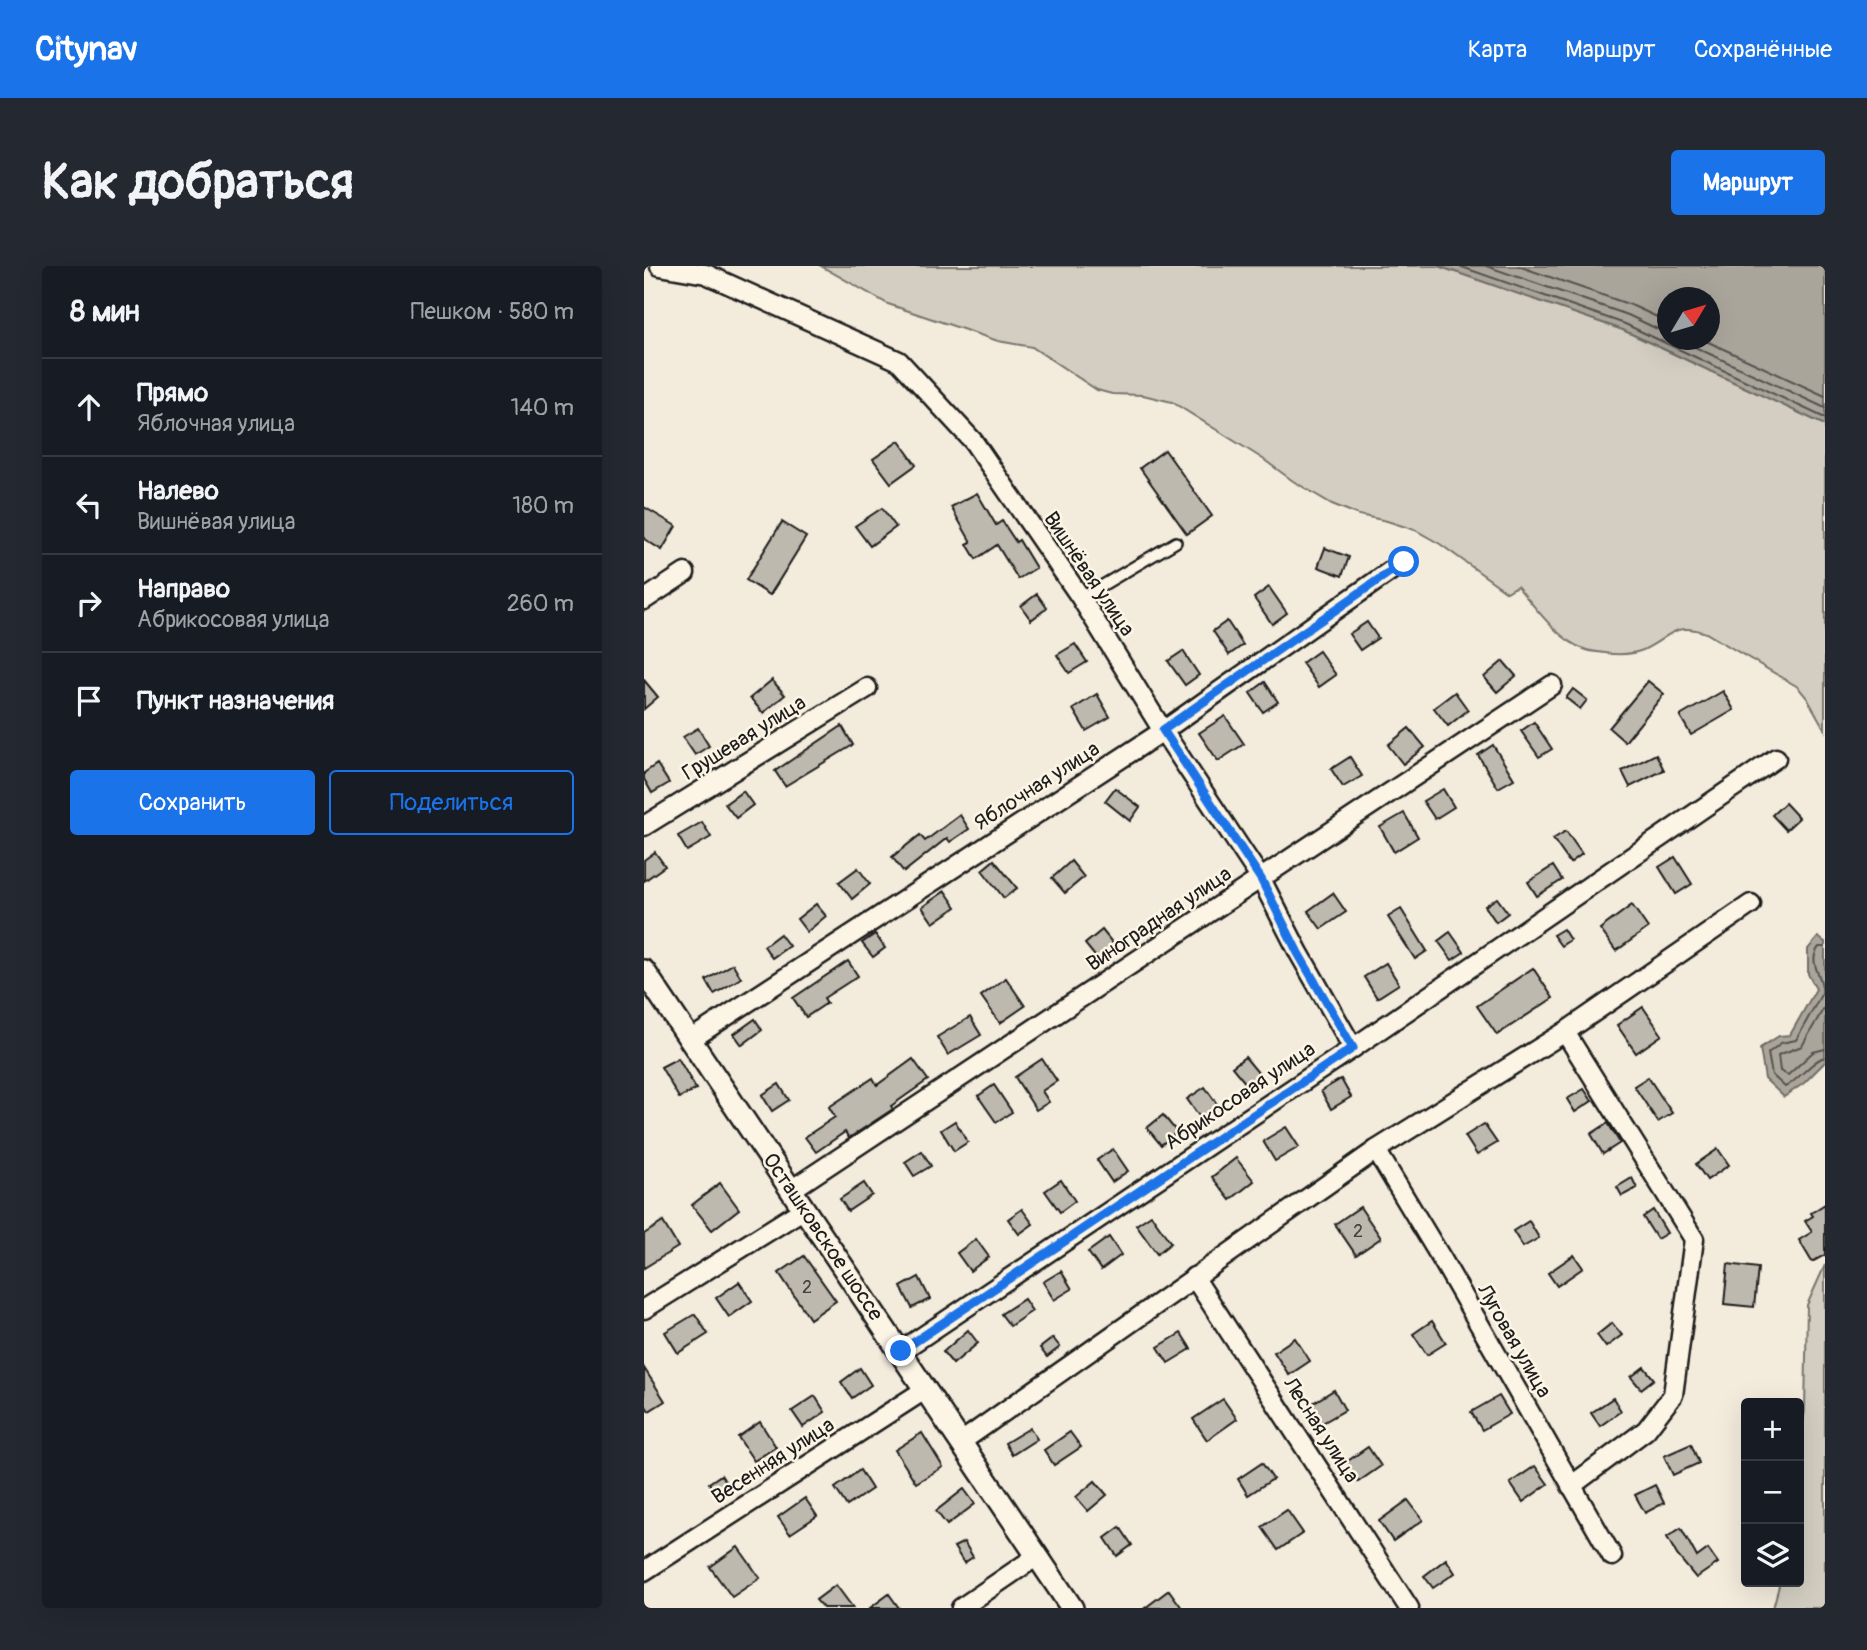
<!DOCTYPE html>
<html lang="ru">
<meta charset="utf-8">
<style>
body{margin:0;font-family:Pangolin,sans-serif;background:#242831;color:#f1f3f6}
.controls{position:absolute;right:21px;bottom:21px;display:grid;overflow:hidden;border-radius:7px;box-shadow:0 7px 28px #0002}
.controls button{width:63px;height:63px;display:grid;place-items:center;padding:0;border:0;border-bottom:2px solid #363941;background:#171b24;color:#f1f3f6;font:35px sans-serif}
.compass{position:absolute;left:1013px;top:21px;width:63px;height:63px;border-radius:50%;background:#171b24;box-shadow:0 7px 28px #0002;rotate:52deg}
.stop{position:absolute;width:21px;height:21px;margin:-16px;border:5px solid #1a73e8;border-radius:50%;background:#fff}
.stop.end{background:#1a73e8;border-color:#fff;box-shadow:0 2px 7px #0008}
.list{margin:0;padding:0;list-style:none}
h2{display:flex;justify-content:space-between;align-items:center;height:91px;margin:0;padding:0 28px;font-size:30px}
h2 small{font-size:23px;font-weight:400;color:#9ea1a6}
.list li{display:grid;grid-template-columns:46px 1fr auto;gap:21px;align-items:center;box-sizing:border-box;height:98px;padding:0 28px;border-top:2px solid #363941}
.list b{display:block;font-size:26px;white-space:nowrap}
.list p{margin:0;font-size:23px;white-space:nowrap;color:#9ea1a6}
.list em{font-size:23px;font-style:normal;color:#9ea1a6}
.actions{display:flex;gap:14px;padding:21px 28px}
.actions a{flex:1;padding:16px 0;border:2px solid #1a73e8;border-radius:7px;text-align:center;font-size:24px;color:#1a73e8}
.actions .main{background:#1a73e8;color:#fff}
.icon{flex:none;width:38px;height:38px;fill:none;stroke:currentColor;stroke-width:2;stroke-linecap:round;stroke-linejoin:round}
.map{position:relative;flex:none;width:1181px;height:1342px;overflow:hidden;border-radius:7px}
header{display:flex;align-items:center;gap:42px;box-sizing:border-box;height:98px;padding:0 35px;background:#1a73e8;color:#fff}
header strong{font-size:33px}
nav{display:flex;gap:38px;margin-inline-start:auto;font-size:24px}
.intro{display:flex;align-items:center;justify-content:space-between;box-sizing:border-box;height:168px;padding:0 42px}
h1{margin:0;font-size:49px}
.button{padding:18px 32px;border-radius:7px;background:#1a73e8;color:#fff;font-size:24px;font-weight:700}
main{display:flex;gap:42px;padding:0 42px}
aside{flex:1;background:#171b24;border-radius:7px;box-shadow:0 7px 28px #0002}
.map>svg:first-child{display:block}
.green{fill:#d3cec1;stroke:#78756e;stroke-width:2}
.water{fill:#aaa59b;stroke:#716e68;stroke-width:2;fill-rule:evenodd}
.lines{fill:none;stroke-linecap:round;stroke-linejoin:round}
.shore{stroke:#55534f;stroke-width:2}
.building{fill:#beb9ae;stroke:#1c1c1c;stroke-width:2}
.service-casing{stroke:#1c1c1c;stroke-width:14}
.minor-casing{stroke:#1c1c1c;stroke-width:23}
.tertiary-casing{stroke:#1c1c1c;stroke-width:26}
.service{stroke:#fcf5e5;stroke-width:9}
.minor{stroke:#fcf5e5;stroke-width:18}
.tertiary{stroke:#fcf5e5;stroke-width:21}
.route{stroke:#1a73e8;stroke-width:9}
.labels{text-anchor:middle;dominant-baseline:central;stroke-width:5;stroke-linejoin:round;paint-order:stroke}
.number-label{font-size:18px;fill:#444340}
.street-label{font-size:21px;fill:#1c1c1c;stroke:#fcf5e5}
</style>
<header>
<strong>Citynav</strong>
<nav><a>Карта</a><a>Маршрут</a><a>Сохранённые</a></nav>
</header>
<div class="intro"><h1>Как добраться</h1><a class="button">Маршрут</a></div>
<main>
<aside>
<h2>8 мин<small>Пешком · 580 m</small></h2>
<ul class="list">
<li><svg class="icon" aria-label="ahead" viewBox="0 0 24 24"><path d="M12 20V5M6 11l6-6 6 6"/></svg><div><b>Прямо</b><p>Яблочная улица</p></div><em>140 m</em></li>
<li><svg class="icon" aria-label="left" viewBox="0 0 24 24"><path d="M17 20v-9H6M10 6l-5 5 5 5"/></svg><div><b>Налево</b><p>Вишнёвая улица</p></div><em>180 m</em></li>
<li><svg class="icon" aria-label="right" viewBox="0 0 24 24"><path d="M7 20v-9h11M14 6l5 5-5 5"/></svg><div><b>Направо</b><p>Абрикосовая улица</p></div><em>260 m</em></li>
<li><svg class="icon" aria-label="arrive" viewBox="0 0 24 24"><path d="M6 21V4h12l-3 4 3 4H6"/></svg><div><b>Пункт назначения</b></div></li>
</ul>
<div class="actions"><a class="main">Сохранить</a><a>Поделиться</a></div>
</aside>
<div class="map">
<svg width="1181" height="1342" viewBox="0 0 1181 1342">
<rect width="100%" height="100%" fill="#f3ecdd"/>
<filter id="ink" filterUnits="userSpaceOnUse"><feTurbulence type="fractalNoise" baseFrequency=".0143" numOctaves="2"/><feDisplacementMap in="SourceGraphic" scale="14" xChannelSelector="R" yChannelSelector="G"/><feConvolveMatrix kernelMatrix="1 2 1 2 8 2 1 2 1" color-interpolation-filters="sRGB"/></filter>
<g filter="url(#ink)">
<!-- green -->
<g class="green">
<path d="M177 0H794L979 64 1181 159V464L1163 432 1154 421 1062 367C1029 355 1026 372 999 384 987 389 974 389 961 387 955 386 946 386 940 383 914 374 891 341 873 320L863 326 796 278 771 264 743 255 715 249 688 238 649 215 619 193 528 136 499 129 468 128 453 124 388 81 354 75 244 38Z"/>
<polygon points="1181,999 1181,1342 1129,1342 1136,1316 1155,1316 1155,1181 1161,1145 1163,1039"/>
</g>
<!-- water -->
<g class="water">
<path d="M794 0H1181V159L979 64ZM1024 32H1066V74H1024Z"/>
<polygon points="1174,671 1181,676 1181,796 1160,817 1140,831 1121,813 1116,782 1135,770 1146,769 1172,723 1164,708 1164,683"/>
</g>
<g class="lines">
<!-- shore -->
<g class="shore">
<polyline points="815,0 981,58 1181,152"/>
<polyline points="842,0 984,49 1024,68"/>
<polyline points="874,0 987,39 1024,56"/>
<polyline points="1036,74 1181,142"/>
<polyline points="1060,74 1181,130"/>
<path d="M1181 681H1175C1162 697 1181 712 1178 727L1152 774 1137 777 1124 787 1128 809 1141 821C1155 814 1168 794 1181 791"/>
<polyline points="1181,740 1158,780 1134,789 1136,805 1144,809 1169,786 1181,783"/>
</g>
</g>
<!-- building -->
<g class="building">
<polygon points="255,175 272,199 247,217 229,193"/>
<polygon points="521,184 568,250 543,268 496,202"/>
<polygon points="333,227 352,259 358,255 372,276 375,274 392,302 374,313 353,279 332,293 323,278 327,276 307,241"/>
<polygon points="0,241 32,260 18,284 0,273"/>
<polygon points="238,242 252,261 226,280 211,260"/>
<polygon points="138,256 162,271 126,329 102,314"/>
<polygon points="681,282 705,291 698,310 674,301"/>
<polygon points="625,321 643,347 628,358 610,332"/>
<polygon points="393,328 403,342 387,354 377,340"/>
<polygon points="583,355 599,379 585,389 569,365"/>
<polygon points="723,356 734,372 716,384 705,368"/>
<polygon points="431,378 443,396 425,407 413,389"/>
<polygon points="539,385 555,409 541,419 524,395"/>
<polygon points="675,385 692,409 675,421 658,397"/>
<polygon points="859,395 872,410 853,426 840,411"/>
<polygon points="0,414 14,431 0,443"/>
<polygon points="128,414 141,429 119,447 106,432"/>
<polygon points="1004,415 1020,428 981,476 965,462"/>
<polygon points="621,416 634,436 619,446 606,427"/>
<polygon points="929,423 943,434 936,443 922,432"/>
<polygon points="1079,425 1090,444 1047,469 1036,450"/>
<polygon points="811,426 824,444 804,460 790,442"/>
<polygon points="453,428 466,451 442,465 429,443"/>
<polygon points="581,450 600,478 574,495 555,467"/>
<polygon points="890,456 908,483 895,491 877,465"/>
<polygon points="198,460 209,479 141,520 131,505"/>
<polygon points="54,462 65,480 51,489 39,471"/>
<polygon points="765,462 781,481 759,498 744,479"/>
<polygon points="849,479 870,513 854,522 834,489"/>
<polygon points="1012,488 1020,504 986,521 978,505"/>
<polygon points="706,491 718,510 699,521 687,503"/>
<polygon points="13,498 25,517 8,527 0,513 0,507"/>
<polygon points="471,522 496,541 486,555 461,535"/>
<polygon points="799,523 810,541 791,553 779,535"/>
<polygon points="99,525 109,539 92,552 81,538"/>
<polygon points="1141,537 1155,552 1142,564 1128,549"/>
<polygon points="760,547 774,571 750,586 736,561"/>
<polygon points="316,549 325,563 306,576 303,572 260,606 248,591 276,569 281,575"/>
<polygon points="58,556 67,571 43,585 34,570"/>
<polygon points="922,565 938,588 926,597 909,573"/>
<polygon points="11,586 21,600 0,615 0,594"/>
<polygon points="1031,591 1048,618 1032,628 1015,601"/>
<polygon points="350,594 373,622 360,632 338,604"/>
<polygon points="427,595 440,611 421,627 408,612"/>
<polygon points="909,600 918,614 893,630 884,616"/>
<polygon points="214,602 226,618 208,633 195,616"/>
<polygon points="301,625 312,641 289,657 278,641"/>
<polygon points="689,627 702,646 677,663 664,645"/>
<polygon points="853,632 864,647 852,656 841,640"/>
<polygon points="172,638 182,650 163,666 153,653"/>
<polygon points="988,639 1004,662 972,685 956,663"/>
<polygon points="757,643 783,685 771,693 744,651"/>
<polygon points="919,663 926,674 917,680 909,669"/>
<polygon points="458,664 471,680 454,694 441,678"/>
<polygon points="806,666 820,686 808,694 794,675"/>
<polygon points="136,668 145,680 128,692 120,680"/>
<polygon points="231,668 241,682 229,691 218,677"/>
<polygon points="204,695 214,710 180,732 183,737 162,751 149,732"/>
<polygon points="742,697 755,718 733,732 720,711"/>
<polygon points="89,698 97,712 70,728 62,714"/>
<polygon points="889,702 909,732 853,769 833,740"/>
<polygon points="362,712 381,740 356,757 337,730"/>
<polygon points="999,741 1018,769 992,787 973,759"/>
<polygon points="326,751 337,769 304,789 293,771"/>
<polygon points="111,753 118,764 98,779 90,768"/>
<polygon points="601,791 616,809 603,819 588,801"/>
<polygon points="34,792 52,823 35,832 17,801"/>
<polygon points="269,793 284,814 247,840 249,843 205,872 201,866 172,886 161,871 191,851 185,841 229,812 233,819"/>
<polygon points="398,793 413,815 398,825 405,836 392,844 371,811"/>
<polygon points="1004,811 1028,847 1014,856 990,820"/>
<polygon points="697,813 707,831 687,843 677,825"/>
<polygon points="135,818 145,834 128,845 118,829"/>
<polygon points="350,819 368,846 352,856 334,830"/>
<polygon points="561,821 575,841 557,853 543,833"/>
<polygon points="940,823 948,835 931,846 923,833"/>
<polygon points="519,849 533,866 517,879 503,862"/>
<polygon points="311,855 324,876 310,885 297,864"/>
<polygon points="964,857 976,877 959,888 947,868"/>
<polygon points="840,858 853,877 833,889 821,870"/>
<polygon points="642,861 655,881 631,895 619,875"/>
<polygon points="469,883 484,905 468,916 453,894"/>
<polygon points="1074,883 1085,899 1063,914 1052,898"/>
<polygon points="278,885 287,900 270,910 261,896"/>
<polygon points="592,892 610,915 586,934 568,911"/>
<polygon points="988,912 993,922 978,930 973,921"/>
<polygon points="417,914 431,935 416,946 401,925"/>
<polygon points="76,917 95,943 68,964 48,939"/>
<polygon points="220,917 228,929 204,945 196,933"/>
<polygon points="1181,938 1181,989 1168,996 1155,974 1168,966 1161,955 1169,950 1167,947"/>
<polygon points="716,941 737,972 712,989 691,958"/>
<polygon points="378,943 389,958 375,968 364,953"/>
<polygon points="1009,944 1023,967 1013,973 999,951"/>
<polygon points="507,949 527,977 513,988 492,959"/>
<polygon points="885,955 895,972 879,981 869,965"/>
<polygon points="19,956 34,981 0,1002 0,968"/>
<polygon points="465,971 477,989 457,1004 444,986"/>
<polygon points="332,973 345,991 326,1005 313,987"/>
<polygon points="930,989 939,1002 913,1020 904,1007"/>
<polygon points="160,990 192,1035 166,1053 135,1007"/>
<polygon points="1084,998 1114,1002 1110,1041 1080,1038"/>
<polygon points="417,1005 428,1023 410,1034 399,1016"/>
<polygon points="275,1011 286,1033 268,1042 257,1021"/>
<polygon points="95,1016 108,1035 85,1051 72,1032"/>
<polygon points="380,1033 388,1045 366,1060 357,1048"/>
<polygon points="51,1048 64,1068 34,1087 21,1066"/>
<polygon points="788,1055 802,1077 783,1089 769,1068"/>
<polygon points="968,1057 978,1069 962,1081 953,1069"/>
<polygon points="324,1064 334,1077 309,1098 299,1086"/>
<polygon points="537,1067 547,1083 524,1097 514,1081"/>
<polygon points="409,1072 416,1081 403,1091 396,1082"/>
<polygon points="651,1072 666,1095 645,1109 630,1086"/>
<polygon points="1000,1101 1010,1113 997,1123 987,1111"/>
<polygon points="0,1102 21,1135 5,1145 0,1137"/>
<polygon points="216,1102 227,1119 208,1132 197,1116"/>
<polygon points="690,1124 701,1144 675,1159 664,1140"/>
<polygon points="171,1130 181,1146 159,1161 148,1145"/>
<polygon points="855,1130 866,1148 838,1164 827,1146"/>
<polygon points="969,1132 977,1145 956,1160 947,1147"/>
<polygon points="579,1133 593,1153 563,1174 549,1153"/>
<polygon points="116,1156 132,1181 110,1195 94,1171"/>
<polygon points="386,1162 393,1173 368,1189 361,1177"/>
<polygon points="426,1166 437,1181 410,1199 400,1184"/>
<polygon points="278,1167 299,1201 272,1217 251,1184"/>
<polygon points="1047,1178 1055,1197 1029,1209 1020,1190"/>
<polygon points="724,1181 737,1200 714,1216 701,1197"/>
<polygon points="618,1197 629,1213 604,1229 594,1213"/>
<polygon points="891,1200 904,1218 879,1236 866,1217"/>
<polygon points="216,1204 228,1223 203,1240 191,1222"/>
<polygon points="77,1209 87,1224 75,1232 65,1217"/>
<polygon points="451,1215 463,1229 444,1245 432,1231"/>
<polygon points="1011,1219 1020,1237 1001,1247 991,1229"/>
<polygon points="320,1223 331,1238 303,1259 292,1245"/>
<polygon points="161,1232 173,1250 146,1268 134,1251"/>
<polygon points="764,1234 779,1254 749,1275 735,1255"/>
<polygon points="643,1244 659,1267 634,1284 618,1261"/>
<polygon points="476,1261 488,1279 473,1290 461,1272"/>
<polygon points="1037,1262 1053,1291 1064,1283 1074,1297 1052,1312 1033,1289 1023,1271"/>
<polygon points="320,1276 329,1291 320,1297 310,1281"/>
<polygon points="94,1281 116,1312 88,1331 66,1301"/>
<polygon points="802,1293 811,1307 789,1322 780,1310"/>
<polygon points="192,1319 209,1342 179,1342 172,1334"/>
<polygon points="525,1324 538,1342 501,1342"/>
<polygon points="245,1328 255,1342 226,1342"/>
</g>
<g class="lines">
<defs>
<polyline id="service" points="437,332 532,276"/>
<g id="minor">
<polyline points="16,0 62,8 255,95 329,175 437,332 519,465 617,613 655,687 709,782"/>
<polyline points="0,334 41,307"/>
<polyline points="0,560 223,422"/>
<polyline points="921,766 1050,973 1029,1129 1002,1164 927,1220"/>
<polyline points="46,774 519,465 759,296"/>
<polyline points="732,884 799,995 968,1290"/>
<polyline points="147,924 908,419"/>
<polyline points="550,1011 765,1342"/>
<polyline points="0,1043 160,943"/>
<polyline points="257,1085 709,782 1132,492"/>
<polyline points="317,1176 732,884 921,766 1107,638"/>
<polyline points="0,1305 282,1123"/>
<polyline points="317,1342 393,1290"/>
</g>
<polyline id="tertiary" points="0,705 428,1342"/>
</defs>
<!-- service casing -->
<use href="#service" class="service-casing"/>
<!-- minor casing -->
<use href="#minor" class="minor-casing"/>
<!-- tertiary casing -->
<use href="#tertiary" class="tertiary-casing"/>
<!-- service -->
<use href="#service" class="service"/>
<!-- minor -->
<use href="#minor" class="minor"/>
<!-- tertiary -->
<use href="#tertiary" class="tertiary"/>
</g>
</g>
<g class="lines" filter="url(#ink)">
<!-- route -->
<polyline class="route" points="257,1085 709,782 654,687 617,613 519,464 760,296"/>
</g>
<g class="labels">
<!-- number labels -->
<g class="number-label">
<text x="714" y="965">2</text>
<text x="163" y="1021">2</text>
</g>
<!-- street labels -->
<g class="street-label">
<text transform="translate(445 308) rotate(56)">Вишнёвая улица</text>
<text transform="translate(100 472) rotate(-32)">Грушевая улица</text>
<text transform="translate(393 520) rotate(-33)">Яблочная улица</text>
<text transform="translate(515 653) rotate(-34)">Виноградная улица</text>
<text transform="translate(596 830) rotate(-34)">Абрикосовая улица</text>
<text transform="translate(179 971) rotate(56)">Осташковское шоссе</text>
<text transform="translate(870 1075) rotate(60)">Луговая улица</text>
<text transform="translate(677 1164) rotate(57)">Лесная улица</text>
<text transform="translate(129 1195) rotate(-33)">Весенняя улица</text>
</g>
</g>
</svg>
<div class="controls">
<button>+</button>
<button>−</button>
<button><svg class="icon" aria-label="layers" viewBox="0 0 24 24"><path d="M12 4l9 5-9 5-9-5zM3 14l9 5 9-5"/></svg></button>
</div>
<svg class="compass" viewBox="-18 -18 36 36"><path d="M0-13l5 13h-10z" fill="#e53935"/><path d="M0 13l5-13h-10z" fill="#9ea1a6"/></svg>
<div class="stop" style="left:760px;top:296px"></div>
<div class="stop end" style="left:257px;top:1085px"></div>
</div>
</main>
